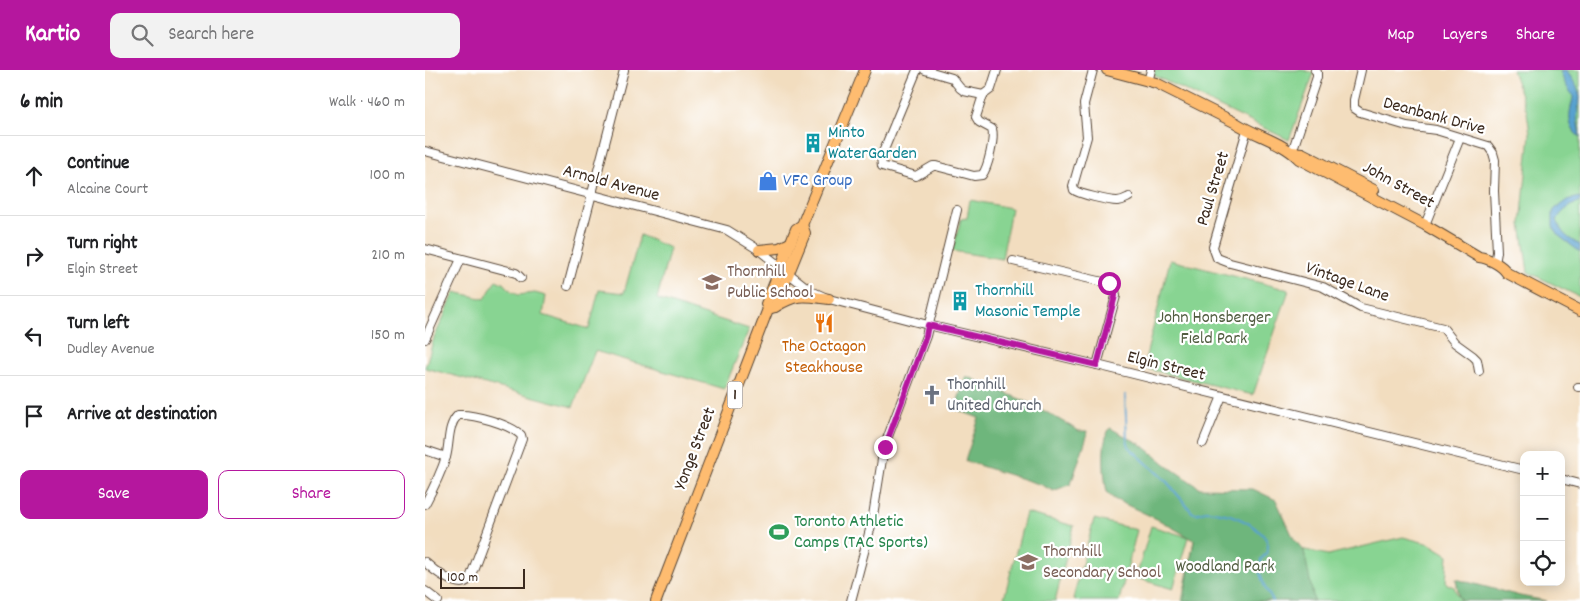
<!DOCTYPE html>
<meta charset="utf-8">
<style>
body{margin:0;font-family:Dekko,sans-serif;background:#f2f2f2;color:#202124}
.controls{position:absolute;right:15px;bottom:15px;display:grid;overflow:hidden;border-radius:10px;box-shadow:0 2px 12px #0003}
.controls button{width:45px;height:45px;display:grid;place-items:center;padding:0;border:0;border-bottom:1px solid #e0e0e0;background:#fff;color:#202124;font:25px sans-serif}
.scale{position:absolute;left:15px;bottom:12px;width:85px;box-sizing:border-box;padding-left:5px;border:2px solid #3b2a1e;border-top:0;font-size:14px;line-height:18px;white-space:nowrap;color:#3b2a1e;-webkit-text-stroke:4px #fff;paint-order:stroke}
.stop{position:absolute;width:15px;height:15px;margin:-11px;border:4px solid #b5179e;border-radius:50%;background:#fff}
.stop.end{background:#b5179e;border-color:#fff;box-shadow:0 1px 5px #0008}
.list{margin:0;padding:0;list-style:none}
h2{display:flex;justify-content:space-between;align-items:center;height:65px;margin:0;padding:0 20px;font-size:21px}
h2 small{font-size:16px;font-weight:400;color:#757577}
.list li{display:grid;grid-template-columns:32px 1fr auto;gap:15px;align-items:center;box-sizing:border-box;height:80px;padding:0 20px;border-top:1px solid #e0e0e0}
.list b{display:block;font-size:19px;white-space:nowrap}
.list p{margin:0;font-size:16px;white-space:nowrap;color:#757577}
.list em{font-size:16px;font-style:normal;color:#757577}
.actions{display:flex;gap:10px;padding:15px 20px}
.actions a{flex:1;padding:11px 0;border:1px solid #b5179e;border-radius:10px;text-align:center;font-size:18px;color:#b5179e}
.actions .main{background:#b5179e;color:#fff}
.icon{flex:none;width:28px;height:28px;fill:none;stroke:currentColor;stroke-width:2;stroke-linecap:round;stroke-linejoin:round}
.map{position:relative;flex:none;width:1155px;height:531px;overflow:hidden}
header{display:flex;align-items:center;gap:30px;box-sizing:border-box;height:70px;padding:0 25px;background:#b5179e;color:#fff}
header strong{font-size:24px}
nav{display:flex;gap:28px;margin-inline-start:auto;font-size:18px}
.search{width:350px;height:45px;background:#f2f2f2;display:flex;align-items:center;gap:12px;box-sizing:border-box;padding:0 18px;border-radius:10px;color:#757577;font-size:19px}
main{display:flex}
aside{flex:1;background:#fff}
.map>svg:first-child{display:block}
.green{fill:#88d492;stroke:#627f58}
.forest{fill:#6eb67c;stroke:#54704d}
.water{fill:#57a1cf;stroke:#496676}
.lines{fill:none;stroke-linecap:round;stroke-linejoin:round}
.stream{stroke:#57a1cf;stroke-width:2}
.minor-casing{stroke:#564536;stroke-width:10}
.major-casing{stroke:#564536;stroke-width:12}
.minor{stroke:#fff;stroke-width:8}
.major{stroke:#febc70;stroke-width:10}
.route{stroke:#b5179e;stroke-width:6}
.labels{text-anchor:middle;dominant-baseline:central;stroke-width:4.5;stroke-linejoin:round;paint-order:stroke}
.shield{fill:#fff;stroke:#766a62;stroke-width:1}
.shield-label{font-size:16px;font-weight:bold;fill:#3b2a1e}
.street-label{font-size:18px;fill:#3b2a1e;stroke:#fff}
.culture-label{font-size:18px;fill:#0d838f;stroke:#fff;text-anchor:start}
.shop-label{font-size:18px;fill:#366cbe;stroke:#fff;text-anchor:start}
.education-label{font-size:18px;fill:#785e54;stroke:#fff;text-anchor:start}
.park-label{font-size:18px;fill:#525d41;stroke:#fff}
.food-label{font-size:18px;fill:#c56008;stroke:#fff}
.worship-label{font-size:18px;fill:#5b616d;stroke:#fff;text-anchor:start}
.leisure-label{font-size:18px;fill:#27864d;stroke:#fff;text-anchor:start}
</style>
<header>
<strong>Kartio</strong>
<div class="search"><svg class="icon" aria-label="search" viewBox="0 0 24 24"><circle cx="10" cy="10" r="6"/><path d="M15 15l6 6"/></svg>Search here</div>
<nav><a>Map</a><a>Layers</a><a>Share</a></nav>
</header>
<main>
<aside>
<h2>6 min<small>Walk · 460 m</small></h2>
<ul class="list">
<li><svg class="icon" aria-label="ahead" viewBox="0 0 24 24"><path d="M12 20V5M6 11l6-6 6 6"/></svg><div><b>Continue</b><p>Alcaine Court</p></div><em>100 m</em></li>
<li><svg class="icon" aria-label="right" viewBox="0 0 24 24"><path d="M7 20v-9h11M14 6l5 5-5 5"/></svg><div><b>Turn right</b><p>Elgin Street</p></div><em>210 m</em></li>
<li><svg class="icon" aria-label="left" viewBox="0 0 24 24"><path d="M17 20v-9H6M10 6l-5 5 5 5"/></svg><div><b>Turn left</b><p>Dudley Avenue</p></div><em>150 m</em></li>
<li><svg class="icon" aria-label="arrive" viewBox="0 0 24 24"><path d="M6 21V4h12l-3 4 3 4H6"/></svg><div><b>Arrive at destination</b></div></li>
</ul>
<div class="actions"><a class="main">Save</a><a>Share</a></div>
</aside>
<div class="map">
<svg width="1155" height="531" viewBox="0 0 1155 531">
<rect width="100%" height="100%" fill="#fff"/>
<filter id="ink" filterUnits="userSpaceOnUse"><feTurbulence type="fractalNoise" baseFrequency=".02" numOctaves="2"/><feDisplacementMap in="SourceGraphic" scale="10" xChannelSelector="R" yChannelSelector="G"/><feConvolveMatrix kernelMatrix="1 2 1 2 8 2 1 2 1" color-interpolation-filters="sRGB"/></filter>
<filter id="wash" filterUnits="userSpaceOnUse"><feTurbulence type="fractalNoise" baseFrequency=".0096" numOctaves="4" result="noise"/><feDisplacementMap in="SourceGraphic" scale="20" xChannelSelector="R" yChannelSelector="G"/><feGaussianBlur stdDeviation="1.12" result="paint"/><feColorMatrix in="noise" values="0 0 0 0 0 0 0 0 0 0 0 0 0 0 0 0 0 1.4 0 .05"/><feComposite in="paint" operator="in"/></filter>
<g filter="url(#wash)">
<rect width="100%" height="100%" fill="#f2ddbf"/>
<!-- green -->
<g class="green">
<polygon points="730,0 878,0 889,3 864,70 728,5"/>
<polygon points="1087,0 1155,0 1155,227 1103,202 1096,154 1105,64 1102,42"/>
<polygon points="545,130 586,138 577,189 527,181 536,149 542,148"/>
<polygon points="215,165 245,178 232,229 324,259 299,319 170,281 148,337 0,298 9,268 30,222 60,229 71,210 80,214 86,221 93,225 110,223 121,226 118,245 164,259 174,220 199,223"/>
<polygon points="745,190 864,220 828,325 718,298"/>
<polygon points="601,443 649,456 630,531 591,531 579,528"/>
<polygon points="669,449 712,460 694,531 655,531 648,529"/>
<polygon points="726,456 763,467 748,519 711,508"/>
<polygon points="772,456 903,485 978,467 1005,474 1023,485 1021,512 1022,514 1029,517 1033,526 1037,531 757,531"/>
</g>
<!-- forest -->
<g class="forest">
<polygon points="541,306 609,335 654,361 663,361 662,366 646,414 628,421 617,415 540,391 554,348 530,339"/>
<path d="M685 358 717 375 744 397 775 418 828 419 851 430 869 469 879 481 889 531H759L769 470 734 450 689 429 682 423C679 406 675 373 685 358Z"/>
<polygon points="1031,509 1095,526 1122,531 1037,531 1034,527"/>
</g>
<!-- water -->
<g class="water">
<path d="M1135 0H1141L1151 15 1154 23 1155 28 1152 47 1155 67C1145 61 1143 48 1146 37 1147 32 1148 30 1148 25 1142 19 1137 8 1135 0Z"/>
<path d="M1155 127V131C1146 136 1137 140 1132 150 1137 165 1142 167 1155 175V182L1134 166 1128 157V142L1130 139 1142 130Z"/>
</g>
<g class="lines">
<!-- stream -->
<path class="stream" d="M700 325 702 370 704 377 742 412 767 442C773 446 775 441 782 441 787 441 800 444 805 445 822 451 858 470 836 489V495L834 500 840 518 848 531"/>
</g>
</g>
<g filter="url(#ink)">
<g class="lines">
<defs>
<g id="minor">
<path d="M492 0 456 87 457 96 491 106 508 96H511L549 106 557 105C563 98 570 68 567 59L554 52 551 47 558 25 566 19 572 0"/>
<polyline points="500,0 527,8 535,18 539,21 558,25"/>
<path d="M668 0 659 34 662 67 648 116 649 120C653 124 685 131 692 131 697 131 700 129 704 127"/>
<polyline points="936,0 929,30 929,38 935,42 982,56 1011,60 1063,76 1068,83 1070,90 1069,121 1072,182 1070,193"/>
<polyline points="723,12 726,0"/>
<polyline points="822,60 788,177 792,188 805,193 898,217 936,238 1018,258 1030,273 1048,286 1052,290 1054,301"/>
<polyline points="0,81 302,160 334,180 386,221 404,229 503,255 672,295 1099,400"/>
<polyline points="867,82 892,7 892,2 890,0"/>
<polyline points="1000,155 1035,68"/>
<polyline points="0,179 91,203 96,208"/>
<polyline points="588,191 687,214 690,220 691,226 672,295"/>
<polyline points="143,216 199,0"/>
<polyline points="0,269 36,189"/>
<polyline points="1153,317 1155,317"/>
<polyline points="778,373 797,326"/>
<polyline points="0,380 21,387"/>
<polyline points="1136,409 1155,414"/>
<path d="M0 434C8 419 16 403 21 387 25 373 22 356 33 345 49 344 84 354 96 365L97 369 48 500C47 503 45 509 42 511 32 519 7 499 0 492"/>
<polyline points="0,521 13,531"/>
<polyline points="426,531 447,452 459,377 501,266 532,140"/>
</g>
<g id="major">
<path d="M682 0 731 13 811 53C831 66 858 72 874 89L1000 155 1054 187C1063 188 1077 195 1082 203L1155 241"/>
<polyline points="867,82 877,83 949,120"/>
<polyline points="334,180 354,178 365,173"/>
<path d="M350 237C373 223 379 226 404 229"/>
<polyline points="343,239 350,237 380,163 377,155"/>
<polyline points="231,531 343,239 341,234 371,159 377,155 440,0"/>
</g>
</defs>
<!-- minor casing -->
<use href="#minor" class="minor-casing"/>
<!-- major casing -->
<use href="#major" class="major-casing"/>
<!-- minor -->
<use href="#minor" class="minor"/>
<!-- major -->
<use href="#major" class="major"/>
</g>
</g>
<g class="lines" filter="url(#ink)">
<!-- route -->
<polyline class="route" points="460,377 501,266 503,255 672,295 690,226 690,220 684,213"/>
</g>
<!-- icons -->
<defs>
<symbol id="building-bare" viewBox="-9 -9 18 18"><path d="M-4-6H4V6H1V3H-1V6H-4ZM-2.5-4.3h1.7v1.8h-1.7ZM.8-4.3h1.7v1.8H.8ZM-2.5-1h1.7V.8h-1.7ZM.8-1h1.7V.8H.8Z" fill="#0f9aa8" stroke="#fff" stroke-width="2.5" paint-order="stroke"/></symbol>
<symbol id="shop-bare" viewBox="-9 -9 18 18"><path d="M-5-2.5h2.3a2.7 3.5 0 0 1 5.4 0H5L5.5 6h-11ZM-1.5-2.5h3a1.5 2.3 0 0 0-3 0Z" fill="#3f7fe0" stroke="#fff" stroke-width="2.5" paint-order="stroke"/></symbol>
<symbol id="school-bare" viewBox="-9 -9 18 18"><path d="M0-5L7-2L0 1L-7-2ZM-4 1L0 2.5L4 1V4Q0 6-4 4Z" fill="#8d6e63" stroke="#fff" stroke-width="2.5" paint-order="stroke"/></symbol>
<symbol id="restaurant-bare" viewBox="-9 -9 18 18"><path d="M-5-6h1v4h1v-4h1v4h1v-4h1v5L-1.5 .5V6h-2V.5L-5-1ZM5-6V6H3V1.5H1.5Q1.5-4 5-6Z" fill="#e8710a" stroke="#fff" stroke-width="2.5" paint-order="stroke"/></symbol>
<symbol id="church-bare" viewBox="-9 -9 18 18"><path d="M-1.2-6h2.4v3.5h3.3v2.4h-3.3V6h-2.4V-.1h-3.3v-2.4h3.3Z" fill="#6b7280" stroke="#fff" stroke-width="2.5" paint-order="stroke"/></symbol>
<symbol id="stadium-bare" viewBox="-9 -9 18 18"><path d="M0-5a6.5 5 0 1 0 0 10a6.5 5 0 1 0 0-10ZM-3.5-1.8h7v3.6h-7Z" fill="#2e9e5b" stroke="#fff" stroke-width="2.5" paint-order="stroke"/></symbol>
</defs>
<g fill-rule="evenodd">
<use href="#building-bare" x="374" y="59" width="28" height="28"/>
<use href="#shop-bare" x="329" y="97" width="28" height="28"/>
<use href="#school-bare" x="273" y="198" width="28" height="28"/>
<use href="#building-bare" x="521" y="217" width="28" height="28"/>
<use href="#restaurant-bare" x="385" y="239" width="28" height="28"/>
<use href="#church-bare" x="493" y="311" width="28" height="28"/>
<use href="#stadium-bare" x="340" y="448" width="28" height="28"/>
<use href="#school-bare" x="589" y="478" width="28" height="28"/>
</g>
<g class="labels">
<!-- shield labels -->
<rect class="shield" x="302.5" y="311.5" width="15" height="27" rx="4"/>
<g class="shield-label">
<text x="310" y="325">1</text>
</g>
<!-- street labels -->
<g class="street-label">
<text transform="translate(1009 47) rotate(15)">Deanbank Drive</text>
<text transform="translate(186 114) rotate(15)">Arnold Avenue</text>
<text transform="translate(973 116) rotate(29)">John Street</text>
<text transform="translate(789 119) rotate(-73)">Paul Street</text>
<text transform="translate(922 213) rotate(20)">Vintage Lane</text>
<text transform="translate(741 297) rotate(14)">Elgin Street</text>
<text transform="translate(271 379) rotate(-69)">Yonge Street</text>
</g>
<!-- culture labels -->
<g class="culture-label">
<text x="403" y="63">Minto<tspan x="403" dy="21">WaterGarden</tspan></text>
<text x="550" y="221">Thornhill<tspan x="550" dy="21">Masonic Temple</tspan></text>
</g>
<!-- shop labels -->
<g class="shop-label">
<text x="358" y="111">VFC Group</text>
</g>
<!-- education labels -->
<g class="education-label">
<text x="302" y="202">Thornhill<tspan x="302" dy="21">Public School</tspan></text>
<text x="618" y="482">Thornhill<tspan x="618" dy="21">Secondary School</tspan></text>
</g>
<!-- park labels -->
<g class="park-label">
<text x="789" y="248">John Honsberger<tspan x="789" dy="21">Field Park</tspan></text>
<text x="800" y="497">Woodland Park</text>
</g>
<!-- food labels -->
<g class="food-label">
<text x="399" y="277">The Octagon<tspan x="399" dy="21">Steakhouse</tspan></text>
</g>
<!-- worship labels -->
<g class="worship-label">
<text x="522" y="315">Thornhill<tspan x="522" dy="21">United Church</tspan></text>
</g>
<!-- leisure labels -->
<g class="leisure-label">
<text x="369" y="452">Toronto Athletic<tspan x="369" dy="21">Camps (TAC Sports)</tspan></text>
</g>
</g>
</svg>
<div class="controls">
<button>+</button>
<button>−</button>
<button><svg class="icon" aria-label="locate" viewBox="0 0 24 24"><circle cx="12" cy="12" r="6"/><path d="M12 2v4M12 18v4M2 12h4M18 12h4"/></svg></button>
</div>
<div class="scale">100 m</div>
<div class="stop" style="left:684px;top:213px"></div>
<div class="stop end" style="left:460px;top:377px"></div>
</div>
</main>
